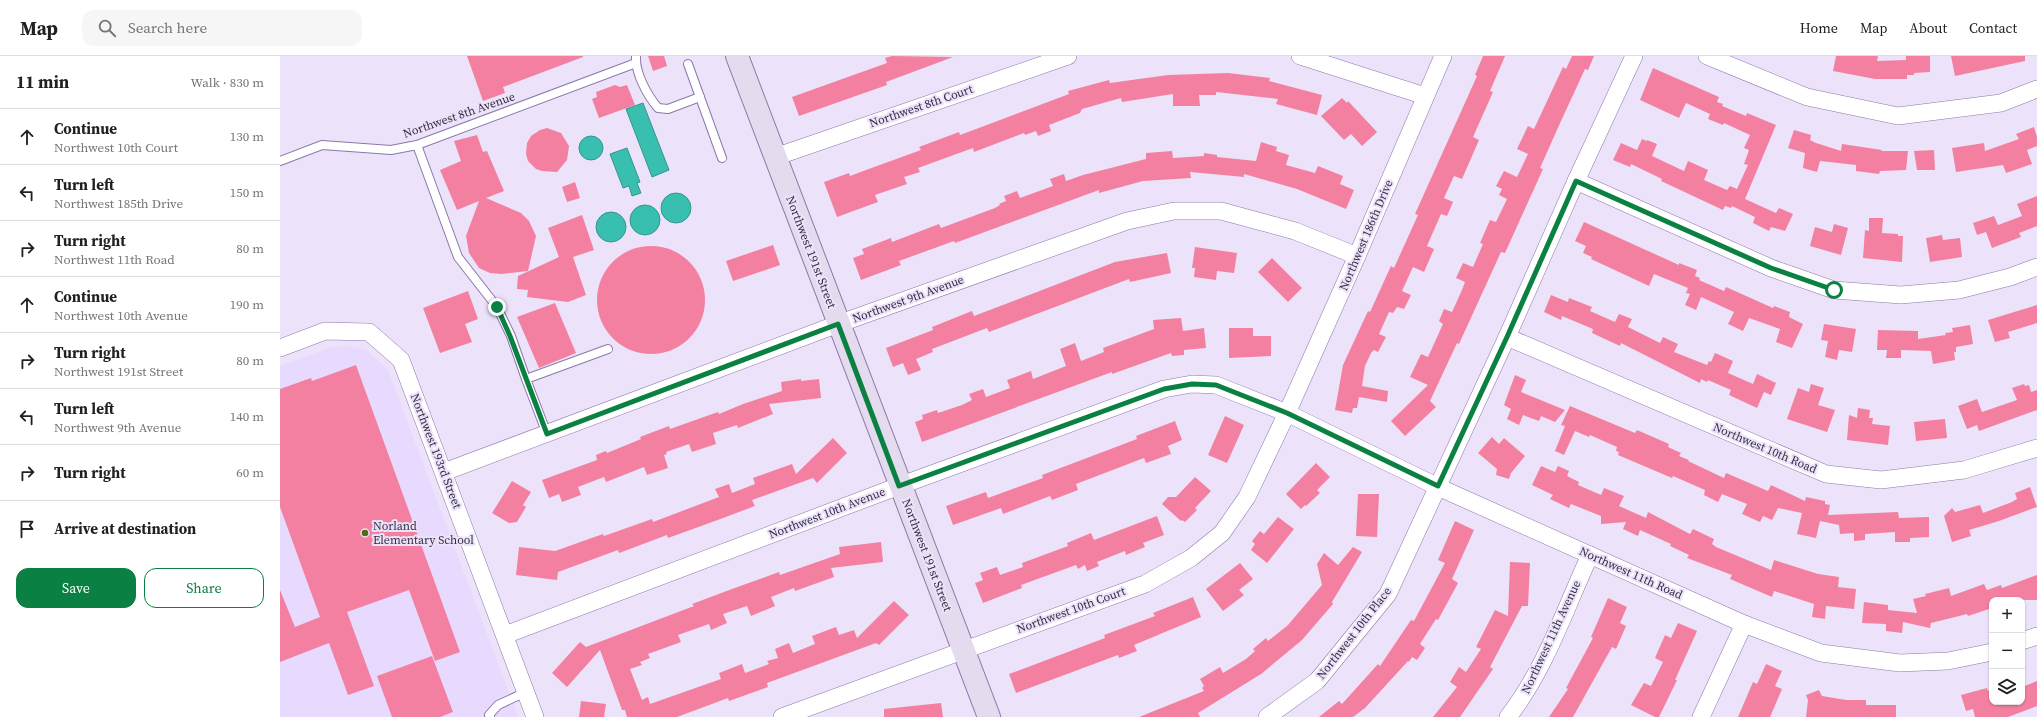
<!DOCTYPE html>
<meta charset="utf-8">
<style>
body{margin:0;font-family:"Source Serif 4",serif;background:#f6f6f6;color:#202124}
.controls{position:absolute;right:12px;bottom:12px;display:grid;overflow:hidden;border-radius:8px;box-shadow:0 1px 3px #0004}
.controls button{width:36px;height:36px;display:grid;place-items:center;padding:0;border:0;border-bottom:1px solid #e0e0e0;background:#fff;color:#202124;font:20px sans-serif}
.stop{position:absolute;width:12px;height:12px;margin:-9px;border:3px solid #0b8043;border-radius:50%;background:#fff}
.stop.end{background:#0b8043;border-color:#fff;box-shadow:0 1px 4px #0008}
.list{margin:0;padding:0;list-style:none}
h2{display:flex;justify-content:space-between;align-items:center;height:52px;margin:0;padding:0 16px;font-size:17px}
h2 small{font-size:13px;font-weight:400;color:#757577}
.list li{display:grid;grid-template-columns:26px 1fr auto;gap:12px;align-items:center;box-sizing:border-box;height:56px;padding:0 16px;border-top:1px solid #e0e0e0}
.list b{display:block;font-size:15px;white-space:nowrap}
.list p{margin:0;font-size:13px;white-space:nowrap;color:#757577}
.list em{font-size:13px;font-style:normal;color:#757577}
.actions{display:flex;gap:8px;padding:12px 16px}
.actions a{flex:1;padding:9px 0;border:1px solid #0b8043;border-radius:12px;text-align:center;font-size:14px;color:#0b8043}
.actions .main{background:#0b8043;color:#fff}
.icon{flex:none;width:22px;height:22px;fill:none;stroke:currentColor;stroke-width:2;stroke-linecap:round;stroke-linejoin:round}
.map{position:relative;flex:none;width:1757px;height:661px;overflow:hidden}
header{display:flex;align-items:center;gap:24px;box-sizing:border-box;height:56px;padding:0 20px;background:#fff;border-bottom:1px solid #e0e0e0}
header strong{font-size:19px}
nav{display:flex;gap:22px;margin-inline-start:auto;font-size:14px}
.search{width:280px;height:36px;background:#f6f6f6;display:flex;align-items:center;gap:10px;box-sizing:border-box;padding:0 14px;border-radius:12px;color:#757577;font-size:15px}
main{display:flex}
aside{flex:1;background:#fff}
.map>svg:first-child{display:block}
.built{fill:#e8d9ff}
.water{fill:#39bfaf;stroke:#38938f}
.building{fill:#f380a0}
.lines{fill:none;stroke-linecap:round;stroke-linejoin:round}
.lane-casing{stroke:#8d77aa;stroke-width:10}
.street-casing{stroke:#8d77aa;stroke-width:18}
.secondary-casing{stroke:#8d77aa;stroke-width:24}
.lane{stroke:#fff;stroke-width:8}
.street{stroke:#fff;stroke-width:17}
.secondary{stroke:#e4dbef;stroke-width:22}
.route{stroke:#0b8043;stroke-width:5}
.poi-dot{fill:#546918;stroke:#ece3fa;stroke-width:1.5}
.labels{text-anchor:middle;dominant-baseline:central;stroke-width:4;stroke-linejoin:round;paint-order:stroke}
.street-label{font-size:12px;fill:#372d43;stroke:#ece3fa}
.poi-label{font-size:12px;fill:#372d43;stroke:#ece3fa;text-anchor:start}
</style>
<header>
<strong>Map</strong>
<div class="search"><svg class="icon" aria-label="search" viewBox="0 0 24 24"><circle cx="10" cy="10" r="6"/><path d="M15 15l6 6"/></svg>Search here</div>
<nav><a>Home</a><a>Map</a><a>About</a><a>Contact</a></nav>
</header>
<main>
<aside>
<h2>11 min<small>Walk · 830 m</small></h2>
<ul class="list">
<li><svg class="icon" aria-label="ahead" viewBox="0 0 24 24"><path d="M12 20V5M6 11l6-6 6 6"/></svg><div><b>Continue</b><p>Northwest 10th Court</p></div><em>130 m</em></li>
<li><svg class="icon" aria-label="left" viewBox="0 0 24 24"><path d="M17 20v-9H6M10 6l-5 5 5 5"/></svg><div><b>Turn left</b><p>Northwest 185th Drive</p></div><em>150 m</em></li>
<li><svg class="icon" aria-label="right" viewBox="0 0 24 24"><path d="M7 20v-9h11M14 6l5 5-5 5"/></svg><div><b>Turn right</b><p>Northwest 11th Road</p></div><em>80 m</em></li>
<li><svg class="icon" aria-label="ahead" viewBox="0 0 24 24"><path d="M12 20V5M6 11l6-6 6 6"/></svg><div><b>Continue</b><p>Northwest 10th Avenue</p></div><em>190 m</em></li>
<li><svg class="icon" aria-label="right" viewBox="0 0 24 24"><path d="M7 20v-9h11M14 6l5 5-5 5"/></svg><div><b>Turn right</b><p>Northwest 191st Street</p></div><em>80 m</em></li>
<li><svg class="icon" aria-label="left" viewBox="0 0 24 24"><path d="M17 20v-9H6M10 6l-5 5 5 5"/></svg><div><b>Turn left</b><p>Northwest 9th Avenue</p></div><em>140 m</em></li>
<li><svg class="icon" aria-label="right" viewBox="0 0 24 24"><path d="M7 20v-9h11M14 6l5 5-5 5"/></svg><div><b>Turn right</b></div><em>60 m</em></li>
<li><svg class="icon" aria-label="arrive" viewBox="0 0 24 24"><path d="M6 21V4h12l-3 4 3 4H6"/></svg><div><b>Arrive at destination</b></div></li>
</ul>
<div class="actions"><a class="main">Save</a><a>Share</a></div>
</aside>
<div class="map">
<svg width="1757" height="661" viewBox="0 0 1757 661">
<rect width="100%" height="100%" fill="#ece3fa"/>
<!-- built -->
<polygon class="built" points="70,290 87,294 108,314 238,661 0,661 0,310 52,291"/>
<!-- water -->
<g class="water">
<polygon points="363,47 389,114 372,121 346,53"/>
<circle cx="311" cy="92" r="12"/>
<polygon points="347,92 360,126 357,127 361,137 352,140 349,130 343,132 330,98"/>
<circle cx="396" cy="152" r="15"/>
<circle cx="365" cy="164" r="15"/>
<circle cx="331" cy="171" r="15"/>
</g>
<!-- building -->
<g class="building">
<polygon points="187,0 303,0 303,1 223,31 225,37 203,45"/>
<polygon points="368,0 384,0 387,10 373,15"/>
<polygon points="612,0 673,1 606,26 607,29 519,60 512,41 607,7 605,2"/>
<polygon points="1203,0 1225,0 1210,35 1213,36 1193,81 1199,84 1182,123 1174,120 1164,142 1173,146 1167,160 1161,158 1147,190 1154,193 1144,216 1133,211 1122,235 1131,239 1124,253 1117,251 1113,257 1109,256 1099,278 1106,281 1098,296 1094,294 1091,297 1085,310 1082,330 1108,335 1107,346 1079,341 1077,352 1073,352 1072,357 1055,354 1063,309 1088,255 1090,256 1111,210 1114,212 1138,159 1135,158 1197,20 1195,19"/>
<polygon points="1292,0 1314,0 1308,14 1305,13 1281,65 1260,112 1263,113 1225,197 1221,196 1179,288 1177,287 1150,345 1156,351 1125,380 1111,365 1148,329 1130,321 1141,298 1148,301 1163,268 1159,265 1164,253 1172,256 1182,234 1185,226 1176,222 1183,207 1193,211 1203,188 1200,187 1210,164 1216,166 1227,143 1219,139 1222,133 1216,130 1224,115 1237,121 1248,98 1237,93 1248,70 1254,73 1283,11 1286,13"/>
<polygon points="1556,0 1598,0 1597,5 1626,4 1626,0 1650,0 1650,16 1634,17 1634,19 1627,19 1627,23 1595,23 1553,15"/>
<polygon points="1671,0 1745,0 1745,5 1675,20"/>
<polygon points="1373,12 1439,41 1437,46 1443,48 1442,50 1466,60 1467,57 1496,69 1465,143 1496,157 1499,152 1513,158 1505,175 1491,171 1489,175 1473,167 1475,161 1452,150 1451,152 1445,150 1443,154 1381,125 1382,123 1351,108 1350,111 1333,104 1341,87 1357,94 1362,83 1367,85 1367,84 1377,88 1372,100 1404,115 1408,105 1428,114 1424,124 1447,134 1450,130 1457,133 1468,109 1464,108 1469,94 1464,92 1470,79 1444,67 1443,69 1428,63 1430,58 1406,47 1399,62 1360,44"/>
<polygon points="948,17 990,22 989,25 1042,39 1037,59 996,48 998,43 936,36 936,39 919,39 920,50 893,50 893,38 842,46 841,42 802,53 800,57 769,69 771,75 758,80 756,75 745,79 744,77 694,96 693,92 638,112 640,116 624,121 627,128 595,139 598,146 557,161 544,126 569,117 570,120 586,114 641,94 639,91 679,76 680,79 789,38 788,35 829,24 830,27 888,19"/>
<polygon points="335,29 340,31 347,29 355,49 319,62 312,43 317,41 316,36"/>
<polygon points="1062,42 1067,47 1068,45 1097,76 1082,90 1071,78 1064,84 1041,60"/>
<polygon points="1754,71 1757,81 1757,90 1747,94 1752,108 1726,117 1723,109 1676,116 1672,92 1704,87 1705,95 1739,83 1736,78"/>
<polygon points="267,72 281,77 289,90 287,104 277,116 262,115 256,113 248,105 246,98 247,87 251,80 260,74"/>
<polygon points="1514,74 1531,79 1530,84 1536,87 1561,95 1562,88 1602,94 1601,95 1628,95 1626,114 1600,115 1599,118 1576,115 1576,109 1540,105 1537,116 1523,112 1525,97 1508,92"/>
<polygon points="197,79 203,96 207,95 224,135 206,142 241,157 249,165 256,180 248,215 222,218 210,217 199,212 189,197 186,180 199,145 177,154 160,114 181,105 174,85"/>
<polygon points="981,86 997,91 996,95 1009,99 1006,109 1035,117 1038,110 1063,120 1060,128 1074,134 1066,153 1017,133 964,118 964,121 910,116 911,122 863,125 819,137 819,134 675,187 674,185 619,205 621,209 581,224 573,202 584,198 582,193 611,182 612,186 659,168 661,172 715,152 720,149 719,148 726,145 724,140 737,135 740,142 773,130 770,123 784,118 786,125 803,119 866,103 866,97 892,95 893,102 924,100 924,97 937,99 937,101 976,105"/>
<polygon points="1654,94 1655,114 1637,114 1634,95"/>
<polygon points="295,126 300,142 287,146 282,131"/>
<polygon points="1757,140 1757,170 1739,177 1741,181 1712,192 1706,176 1697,179 1693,167 1714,160 1718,169 1742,160 1737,148"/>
<polygon points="302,159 314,194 293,201 306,239 288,246 247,241 248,234 237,233 238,220 279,201 268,172"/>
<polygon points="1589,162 1603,162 1602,177 1618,178 1618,180 1623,180 1622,206 1583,202 1585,174 1589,175"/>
<polygon points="1304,166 1399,209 1399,207 1417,214 1415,220 1420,222 1419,224 1444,235 1446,231 1493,252 1494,250 1510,256 1509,261 1523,268 1512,292 1496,286 1500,273 1469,262 1463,275 1448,268 1454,256 1421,241 1416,254 1405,249 1410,238 1406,237 1408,232 1374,218 1369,230 1311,203 1312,201 1303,197 1306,190 1295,185"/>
<polygon points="1554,168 1568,172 1561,199 1530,190 1535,171 1552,176"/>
<polygon points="1662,179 1663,184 1680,182 1682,201 1650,206 1646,182"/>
<polygon points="493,189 500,209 453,225 446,205"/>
<circle cx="371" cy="244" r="54"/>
<polygon points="915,191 957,197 954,217 937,215 936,224 914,221 915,212 912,212"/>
<polygon points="887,197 891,217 850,226 849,223 709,276 707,272 652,293 653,296 636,303 641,314 628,319 623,307 613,311 606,292 653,274 652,271 692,255 694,260 835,206"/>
<polygon points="992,202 1022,232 1008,246 978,216"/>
<polygon points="188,235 198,263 185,268 192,286 160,297 143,252"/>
<polygon points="1271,239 1288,246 1289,242 1312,251 1310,255 1335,266 1339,258 1352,263 1348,271 1380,287 1383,281 1398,288 1394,296 1427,309 1429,305 1431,306 1435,297 1453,305 1448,317 1473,328 1477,318 1496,327 1491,339 1484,336 1477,352 1449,339 1451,334 1428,324 1427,326 1421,323 1420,327 1341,287 1340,290 1312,277 1313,273 1282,260 1281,264 1264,256"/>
<polygon points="275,247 296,297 259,312 237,261"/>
<polygon points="1757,249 1757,267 1728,276 1730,282 1715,286 1708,264"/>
<polygon points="901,262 903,275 924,272 926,292 904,294 904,299 892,300 891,297 832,318 832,316 642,386 635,366 643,363 642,359 657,354 658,357 682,349 692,344 689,338 703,333 706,341 730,332 727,324 751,315 753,323 786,310 780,293 795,287 801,305 824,296 823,292 874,273 873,264"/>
<polygon points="1544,268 1576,273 1572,296 1559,294 1557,304 1545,301 1548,285 1541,284"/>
<polygon points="1690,269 1693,288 1676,291 1676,296 1674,296 1675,304 1653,308 1651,295 1621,294 1621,302 1606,302 1607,294 1597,294 1598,274 1638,275 1638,283 1666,279 1665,277 1673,276 1672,272"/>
<polygon points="949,272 973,272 973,280 991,280 991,300 949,302"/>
<polygon points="76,309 180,596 155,605 129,534 67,556 94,630 68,639 49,587 0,606 0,534 15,571 40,561 0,451 0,333 31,322 32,325"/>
<polygon points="1235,319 1246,324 1241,336 1285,354 1275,366 1261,360 1259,365 1243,359 1239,369 1227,363 1231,353 1224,349"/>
<polygon points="521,323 521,325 539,323 541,342 489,348 493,358 458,372 457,369 433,377 436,388 412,396 409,388 386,396 387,398 384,399 388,412 367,419 364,411 326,426 324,421 298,431 301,439 282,446 279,438 269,442 262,424 317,404 316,399 326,395 327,397 361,383 360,381 389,370 390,373 438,356 439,358 463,348 502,335 501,326"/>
<polygon points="1531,328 1544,332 1538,349 1555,354 1547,376 1507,363 1518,332 1529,336"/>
<polygon points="1744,328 1745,330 1749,329 1751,336 1757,334 1757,354 1699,375 1697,369 1687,373 1678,350 1697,343 1702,356 1737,344 1732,332"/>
<polygon points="1290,350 1355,377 1357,374 1389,388 1388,391 1401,397 1399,400 1409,404 1408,405 1444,422 1446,417 1488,435 1491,429 1525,445 1526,441 1545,445 1545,448 1550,449 1548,459 1618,456 1619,462 1649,461 1649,481 1630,482 1630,486 1615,486 1615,476 1585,478 1585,484 1574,485 1574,477 1560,478 1559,469 1540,465 1536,482 1517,478 1522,457 1498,452 1492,464 1483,460 1480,466 1462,458 1467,448 1442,438 1438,446 1424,439 1425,434 1393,420 1392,422 1338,399 1339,396 1336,395 1337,391 1310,379 1309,381 1295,375 1284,399 1275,395 1285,370 1281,369"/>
<polygon points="1578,352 1590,354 1589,362 1593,362 1592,368 1610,370 1608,389 1567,384 1569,359 1577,362"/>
<polygon points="945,360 964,369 947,407 928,399"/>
<polygon points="1665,363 1667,382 1636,385 1634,366"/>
<polygon points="895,365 902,384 888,390 891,398 866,407 864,402 796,428 798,434 772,444 770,440 723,458 721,452 673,469 666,450 706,436 708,442 763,422 762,419 857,383 856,380"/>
<polygon points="1212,381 1219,388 1224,382 1245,400 1231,417 1229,423 1216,419 1217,413 1198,397"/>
<polygon points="553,382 567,397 537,427 533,422 472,444 475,450 435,465 388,482 387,479 339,497 338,494 278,516 277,524 236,519 239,491 275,495 323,478 324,480 372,463 373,466 439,441 435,433 449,428 452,437 475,428 473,422 512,408 516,418"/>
<polygon points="1036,407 1050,421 1037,434 1040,437 1026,450 1025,449 1021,453 1006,438"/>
<polygon points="1261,410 1275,416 1278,410 1289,415 1287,420 1299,426 1298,429 1321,439 1324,432 1344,440 1339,450 1366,462 1368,456 1410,478 1413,473 1434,483 1432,488 1436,491 1491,514 1494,504 1538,518 1559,521 1558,531 1576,533 1574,553 1546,550 1545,563 1532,561 1534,548 1494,535 1492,541 1450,523 1452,519 1407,502 1409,499 1390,490 1391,488 1360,474 1358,480 1343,473 1346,466 1321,468 1321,460 1291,448 1289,452 1270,443 1273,439 1252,429"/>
<polygon points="915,421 931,435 915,452 917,454 905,466 902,464 901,465 882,448 888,441 896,441"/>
<polygon points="232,425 251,436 243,449 246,451 237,466 229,467 212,457"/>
<polygon points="1750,431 1757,451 1719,465 1689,474 1691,480 1672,486 1664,460 1672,452 1675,456 1700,449 1703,457 1732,446 1737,443 1735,437"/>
<polygon points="1078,438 1099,438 1097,481 1076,480"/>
<polygon points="877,460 884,479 863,487 865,491 846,499 845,495 817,506 819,510 807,515 805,509 798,513 796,509 741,529 742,532 703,547 695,527 703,524 700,517 717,511 720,519 743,511 742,507 788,490 787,487 811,477 814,484"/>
<polygon points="998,461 1014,473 987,507 971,494 975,488 972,485 980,475 984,478"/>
<polygon points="1175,465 1194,474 1172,523 1178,527 1158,564 1156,563 1140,588 1145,592 1137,604 1132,601 1129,606 1128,605 1085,652 1073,661 1039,661 1059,645 1062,648 1098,608 1100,610 1131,564 1134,565 1165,507 1158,504"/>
<polygon points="601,486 603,506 551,512 554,521 515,535 514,532 491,541 495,550 471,560 467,550 443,558 447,567 431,574 429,568 398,579 401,586 368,598 370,602 360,606 362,609 350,613 362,644 368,641 370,648 441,623 439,617 462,608 465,617 489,608 487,605 498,602 495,593 509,587 513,597 535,588 532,580 556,571 559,579 574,574 577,582 614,545 629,559 599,589 596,587 487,627 488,631 449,645 448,642 397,661 347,661 345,654 342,654 320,594 287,631 272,617 300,586 306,591 414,550 412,548 452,533 499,516 500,519 560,498 559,491"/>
<polygon points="1073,491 1082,496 1052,546 1053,548 1022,584 981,618 918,657 920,661 859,661 924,635 922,632 924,630 920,623 940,611 943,617 966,603 975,595 973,593 986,582 988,585 1008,569 1042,529 1037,508 1044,497 1058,509"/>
<polygon points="1230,506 1250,507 1248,550 1242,550 1210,611 1213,613 1180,661 1153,661 1177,631 1170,626 1179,611 1186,616 1201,593 1196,591 1215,554 1228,560"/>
<polygon points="960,507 973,523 959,534 964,539 943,555 926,533"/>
<polygon points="1757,519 1757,544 1712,544 1712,552 1688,560 1687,558 1651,567 1650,572 1623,566 1622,577 1606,575 1606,568 1582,567 1584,546 1608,549 1608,554 1637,557 1633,543 1646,540 1645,538 1669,532 1671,540 1704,528 1707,534 1721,529 1722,532"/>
<polygon points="913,541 921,561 854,589 857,595 839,602 838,599 736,637 729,618 825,582 824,579 875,560 873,557"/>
<polygon points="1328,542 1347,551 1340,567 1346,570 1336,593 1332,591 1293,661 1269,661 1288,633 1286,632 1313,582 1311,581"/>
<polygon points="1398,567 1417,575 1395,624 1397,624 1379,661 1375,661 1351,649 1364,627 1371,630 1383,606 1375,602 1385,579 1391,582"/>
<polygon points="152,600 173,656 160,661 112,661 97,620"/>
<polygon points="1486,608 1502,615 1495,630 1502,633 1490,661 1458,661 1473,626 1477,628"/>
<polygon points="1757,625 1757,650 1728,661 1695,661 1693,653 1686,655 1681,639 1707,632 1708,635 1712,633 1712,646 1742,646 1742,631"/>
<polygon points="1539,634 1542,640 1566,644 1586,644 1586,649 1616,649 1616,661 1526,661 1528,644 1526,639"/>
<polygon points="301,645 326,648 324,661 299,661"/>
<polygon points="661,647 663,661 604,661 604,653"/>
</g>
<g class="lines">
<defs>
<g id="lane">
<path d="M356 0C355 17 367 39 378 52L388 53 420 41"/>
<polyline points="408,8 442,102"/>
<polyline points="137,89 178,201 217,251 231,280 246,323"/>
<polyline points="0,105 42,89 111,94 137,89 356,7"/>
<polyline points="267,378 246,323 328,293"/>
<polyline points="210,661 209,659 218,649 246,636"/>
</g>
<g id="street">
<polyline points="1020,0 1145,40"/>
<polyline points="1427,0 1527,41 1618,60 1721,47 1757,33"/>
<polyline points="495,101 788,0"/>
<polyline points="1296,125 1491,212 1554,234 1621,239 1679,234 1730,221 1757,211"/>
<polyline points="1227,281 1546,418 1601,424 1684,414 1757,392"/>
<polyline points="0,292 45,275 89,276 121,304 255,661"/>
<polyline points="164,416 558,268 847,165 894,155 941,155 1015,175 1077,200"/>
<polyline points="225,579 619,430 884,333 912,328 936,329 1007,357 1158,431 1464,568 1541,597 1620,607 1668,605 1712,596"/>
<polyline points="1742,585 1757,580"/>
<polyline points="502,661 865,528 911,502 942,477 967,441 1007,357 1077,200 1163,0"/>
<polyline points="987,661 1037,625 1108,538 1227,281 1296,125 1354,0"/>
<path d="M1228 661C1265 614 1285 553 1310 499"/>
<polyline points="1421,661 1464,568"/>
</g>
<polyline id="secondary" points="457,0 709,661"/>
</defs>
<!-- lane casing -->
<use href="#lane" class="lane-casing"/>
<!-- street casing -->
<use href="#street" class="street-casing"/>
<!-- secondary casing -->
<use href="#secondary" class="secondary-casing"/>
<!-- lane -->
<use href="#lane" class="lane"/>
<!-- street -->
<use href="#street" class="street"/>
<!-- secondary -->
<use href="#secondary" class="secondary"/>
</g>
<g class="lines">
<!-- route -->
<polyline class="route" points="217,251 230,280 267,378 558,268 619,430 884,333 912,328 936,329 1007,357 1158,430 1227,281 1296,125 1491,212 1554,234"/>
</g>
<!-- markers -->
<circle class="poi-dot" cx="85" cy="477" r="4"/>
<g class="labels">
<!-- street labels -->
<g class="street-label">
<text transform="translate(641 50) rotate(-19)">Northwest 8th Court</text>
<text transform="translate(179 59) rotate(-19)">Northwest 8th Avenue</text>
<text transform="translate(1086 179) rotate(-67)">Northwest 186th Drive</text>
<text transform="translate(531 196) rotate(69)">Northwest 191st Street</text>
<text transform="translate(628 243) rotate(-20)">Northwest 9th Avenue</text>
<text transform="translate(1485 392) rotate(23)">Northwest 10th Road</text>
<text transform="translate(156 395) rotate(69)">Northwest 193rd Street</text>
<text transform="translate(547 457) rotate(-21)">Northwest 10th Avenue</text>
<text transform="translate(647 499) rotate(69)">Northwest 191st Street</text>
<text transform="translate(1351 517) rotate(24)">Northwest 11th Road</text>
<text transform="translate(791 554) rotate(-20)">Northwest 10th Court</text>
<text transform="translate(1074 577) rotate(-52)">Northwest 10th Place</text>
<text transform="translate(1271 581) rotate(-65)">Northwest 11th Avenue</text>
</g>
<!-- poi labels -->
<g class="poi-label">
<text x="93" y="470">Norland<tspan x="93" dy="14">Elementary School</tspan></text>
</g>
</g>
</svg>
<div class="controls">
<button>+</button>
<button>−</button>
<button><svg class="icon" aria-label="layers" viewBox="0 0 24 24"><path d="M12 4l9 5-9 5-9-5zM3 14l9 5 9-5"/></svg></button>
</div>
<div class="stop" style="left:1554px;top:234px"></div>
<div class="stop end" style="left:217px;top:251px"></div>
</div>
</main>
